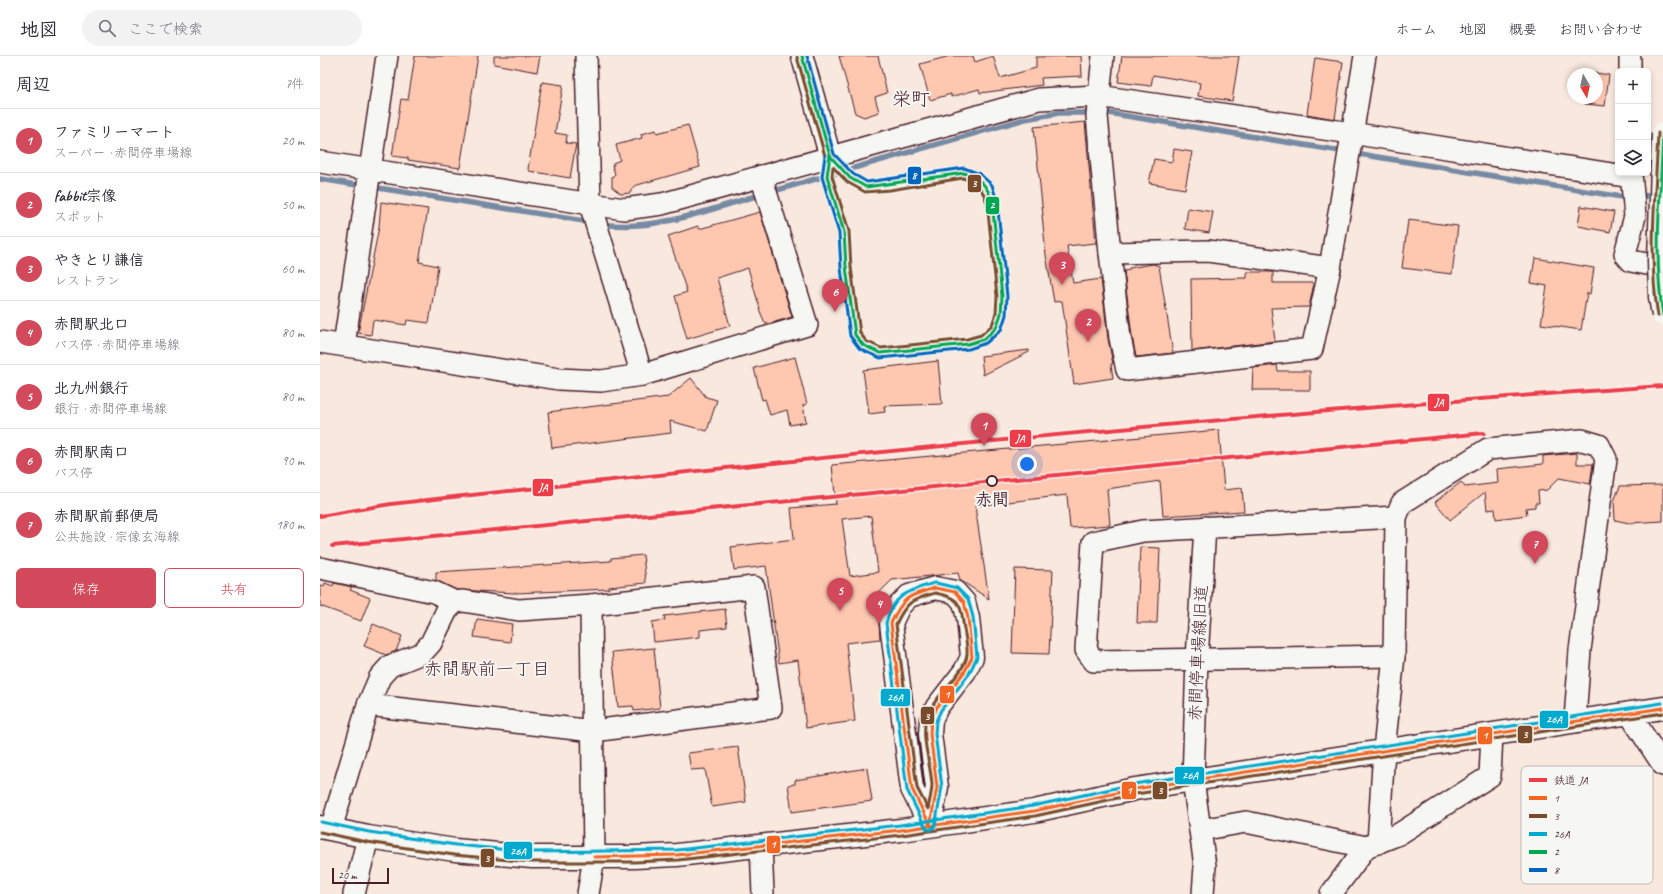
<!DOCTYPE html>
<html lang="ja">
<meta charset="utf-8">
<style>
body{margin:0;font-family:Caveat,"Klee One",sans-serif;background:#f2f2f3;color:#2b2b33}
.controls{position:absolute;right:12px;top:12px;display:grid;overflow:hidden;border-radius:6px;box-shadow:0 2px 6px #0003}
.controls button{width:36px;height:36px;display:grid;place-items:center;padding:0;border:0;border-bottom:1px solid #e1e1e2;background:#fff;color:#2b2b33;font:20px sans-serif}
.compass{position:absolute;left:1247px;top:12px;width:36px;height:36px;border-radius:50%;background:#fff;box-shadow:0 2px 6px #0003;rotate:171deg}
.scale{position:absolute;left:12px;bottom:10px;width:57px;box-sizing:border-box;padding-left:4px;border:2px solid #4a1f2b;border-top:0;font-size:11px;line-height:14px;white-space:nowrap;color:#4a1f2b;-webkit-text-stroke:3px #f6f6f2;paint-order:stroke}
.you{position:absolute;left:707px;top:408px;width:14px;height:14px;margin:-10px;border:3px solid #fff;border-radius:50%;background:#1a73e8;box-shadow:0 0 0 6px #1a73e833}
.badge{display:grid;place-items:center;width:26px;height:26px;border-radius:50%;background:#d1495b;color:#fff;font-size:13px;font-weight:700}
.pin{position:absolute;translate:-50% -33px;filter:drop-shadow(0 1px 2px #0008)}
.pin::after{content:'';position:absolute;top:21px;width:14px;height:12px;background:inherit;clip-path:polygon(0 0,100% 0,50% 100%)}
.list{margin:0;padding:0;list-style:none}
h2{display:flex;justify-content:space-between;align-items:center;height:52px;margin:0;padding:0 16px;font-size:17px}
h2 small{font-size:13px;font-weight:400;color:#7c7c81}
.list li{display:grid;grid-template-columns:26px 1fr auto;gap:12px;align-items:center;box-sizing:border-box;height:64px;padding:0 16px;border-top:1px solid #e1e1e2}
.list b{display:block;font-size:15px;white-space:nowrap}
.list p{margin:0;font-size:13px;white-space:nowrap;color:#7c7c81}
.list em{font-size:13px;font-style:normal;color:#7c7c81}
.actions{display:flex;gap:8px;padding:12px 16px}
.actions a{flex:1;padding:9px 0;border:1px solid #d1495b;border-radius:6px;text-align:center;font-size:14px;color:#d1495b}
.actions .main{background:#d1495b;color:#fff}
.icon{flex:none;width:22px;height:22px;fill:none;stroke:currentColor;stroke-width:2;stroke-linecap:round;stroke-linejoin:round}
.map{position:relative;flex:none;width:1343px;height:838px;overflow:hidden}
header{display:flex;align-items:center;gap:24px;box-sizing:border-box;height:56px;padding:0 20px;background:#fff;border-bottom:1px solid #e1e1e2}
header strong{font-size:19px}
nav{display:flex;gap:22px;margin-inline-start:auto;font-size:14px}
.search{width:280px;height:36px;background:#f2f2f3;display:flex;align-items:center;gap:10px;box-sizing:border-box;padding:0 14px;border-radius:22px;color:#7c7c81;font-size:15px}
main{display:flex}
aside{flex:1;background:#fff}
.map>svg:first-child{display:block}
.lines{fill:none;stroke-linecap:round;stroke-linejoin:round}
.stream{stroke:#768aa4;stroke-width:5.5}
.building{fill:#fdc7b0;stroke:#4a1f2b;fill-rule:evenodd}
.minor-casing{stroke:#4a1f2b;stroke-width:24}
.major-casing{stroke:#4a1f2b;stroke-width:25}
.minor{stroke:#f6f6f2;stroke-width:21}
.major{stroke:#f6f6f2;stroke-width:22}
.major-bridge-casing{stroke:#4a1f2b;stroke-width:25;stroke-linecap:butt}
.major-bridge{stroke:#f6f6f2;stroke-width:22}
.bus-1-casing{stroke:#f6f6f2;stroke-width:6}
.bus-2-casing{stroke:#f6f6f2;stroke-width:6}
.bus-3-casing{stroke:#f6f6f2;stroke-width:6}
.bus-4-casing{stroke:#f6f6f2;stroke-width:6}
.bus-5-casing{stroke:#f6f6f2;stroke-width:6}
.bus-1{stroke:#f26522;stroke-width:3}
.bus-2{stroke:#7a4b2a;stroke-width:3}
.bus-3{stroke:#00a9ce;stroke-width:3}
.bus-4{stroke:#00a651;stroke-width:3}
.bus-5{stroke:#0065bd;stroke-width:3}
.rail-1-casing{stroke:#f6f6f2;stroke-width:7}
.rail-1{stroke:#ee3d49;stroke-width:4}
.stop-dot{fill:#f6f6f2;stroke:#4a1f2b;stroke-width:2}
.labels{text-anchor:middle;dominant-baseline:central;stroke-width:4;stroke-linejoin:round;paint-order:stroke}
.stop-label{font-size:17px;font-weight:bold;fill:#4a1f2b;stroke:#f6f6f2}
.street-label{font-size:17px;fill:#4a1f2b;stroke:#f6f6f2}
.neighbourhood-label{font-size:18px;fill:#4a1f2b;stroke:#f6f6f2}
.quarter-label{font-size:19px;fill:#4a1f2b;stroke:#f6f6f2}
.key{fill:#f6f6f2;stroke:#c2b6b6;stroke-width:1}
.key-label{font-size:11px;fill:#4a1f2b}
.line-badge{stroke:#f6f6f2;stroke-width:1.5}
.badge-label{font-size:11px;text-anchor:middle;font-weight:bold;fill:#fff}
</style>
<header>
<strong>地図</strong>
<div class="search"><svg class="icon" aria-label="search" viewBox="0 0 24 24"><circle cx="10" cy="10" r="6"/><path d="M15 15l6 6"/></svg>ここで検索</div>
<nav><a>ホーム</a><a>地図</a><a>概要</a><a>お問い合わせ</a></nav>
</header>
<main>
<aside>
<h2>周辺<small>7件</small></h2>
<ul class="list">
<li><span class="badge">1</span><div><b>ファミリーマート</b><p>スーパー · 赤間停車場線</p></div><em>20 m</em></li>
<li><span class="badge">2</span><div><b>fabbit宗像</b><p>スポット</p></div><em>50 m</em></li>
<li><span class="badge">3</span><div><b>やきとり謙信</b><p>レストラン</p></div><em>60 m</em></li>
<li><span class="badge">4</span><div><b>赤間駅北口</b><p>バス停 · 赤間停車場線</p></div><em>80 m</em></li>
<li><span class="badge">5</span><div><b>北九州銀行</b><p>銀行 · 赤間停車場線</p></div><em>80 m</em></li>
<li><span class="badge">6</span><div><b>赤間駅南口</b><p>バス停</p></div><em>90 m</em></li>
<li><span class="badge">7</span><div><b>赤間駅前郵便局</b><p>公共施設 · 宗像玄海線</p></div><em>180 m</em></li>
</ul>
<div class="actions"><a class="main">保存</a><a>共有</a></div>
</aside>
<div class="map">
<svg width="1343" height="838" viewBox="0 0 1343 838">
<rect width="100%" height="100%" fill="#f8e8de"/>
<filter id="ink" filterUnits="userSpaceOnUse"><feTurbulence type="fractalNoise" baseFrequency=".025" numOctaves="2"/><feDisplacementMap in="SourceGraphic" scale="8" xChannelSelector="R" yChannelSelector="G"/><feConvolveMatrix kernelMatrix="1 2 1 2 8 2 1 2 1" color-interpolation-filters="sRGB"/></filter>
<g filter="url(#ink)">
<g class="lines">
<!-- stream -->
<g class="stream">
<polyline points="782,56 1302,141 1336,139"/>
<polyline points="0,123 43,130"/>
<polyline points="52,131 270,166"/>
<polyline points="450,136 705,63 739,57 773,57"/>
<path d="M281 168C335 176 391 153 442 138"/>
</g>
</g>
<!-- building -->
<g class="building">
<polygon points="95,0 158,0 140,112 88,104 88,102 72,100 81,43 88,44"/>
<polygon points="174,0 220,0 217,16 174,8"/>
<polygon points="519,0 558,0 567,37 555,41 559,56 544,61 535,57"/>
<polygon points="630,0 653,0 655,6 673,0 680,22 716,12 716,1 761,0 762,20 721,22 722,29 660,37 659,33 631,41 631,38 610,44 600,8"/>
<polygon points="802,0 919,0 912,45 878,40 880,27 833,19 831,30 798,26"/>
<polygon points="995,2 1023,6 1015,63 987,58"/>
<polygon points="1269,16 1289,19 1285,50 1265,48 1265,42 1277,42 1277,18 1268,18"/>
<polygon points="222,26 243,29 235,77 247,79 246,87 256,88 250,122 209,115 208,113"/>
<polygon points="765,66 776,187 747,190 753,227 781,223 788,283 793,308 791,308 793,322 754,328 742,245 734,246 726,199 722,159 723,159 714,71"/>
<polygon points="368,69 380,111 314,130 310,137 301,138 292,131 292,121 295,118 292,109 294,109 293,107 300,104 296,89 322,82 321,78 336,74 337,77"/>
<polygon points="854,93 872,96 865,133 829,127 834,103 852,106"/>
<polygon points="61,146 108,153 99,206 118,210 109,267 87,264 86,269 53,264 51,279 38,277 59,171"/>
<polygon points="1261,150 1294,156 1290,176 1258,170"/>
<polygon points="868,152 893,156 889,177 865,173"/>
<polygon points="440,156 472,261 448,268 447,266 445,267 439,253 440,253 428,212 397,222 410,270 367,283 355,240 367,236 348,180 378,170 379,173"/>
<polygon points="1088,164 1138,170 1132,218 1082,212"/>
<polygon points="1215,202 1274,212 1270,238 1267,237 1261,274 1221,268 1227,230 1211,227"/>
<polygon points="833,208 839,210 853,297 816,301 812,280 804,215 809,214 809,212"/>
<polygon points="927,216 953,216 953,227 994,227 989,251 951,252 955,285 872,295 871,223 927,222"/>
<polygon points="709,294 709,296 663,319 661,300"/>
<polygon points="475,301 487,348 483,349 486,366 470,369 467,354 450,359 445,343 442,344 434,312"/>
<polygon points="618,305 622,348 564,350 565,356 549,358 543,314"/>
<polygon points="957,309 958,315 990,315 990,334 932,334 933,312"/>
<polygon points="371,322 386,341 397,344 387,375 350,365 351,377 232,392 228,356 348,341"/>
<path d="M899 374 904 434 922 432 924 455 843 460 840 425 787 433 790 469 750 472 747 439 655 450 669 543 640 524 638 517 572 524 559 537 561 559 559 568 560 583 526 587 535 665 486 672 478 604 459 607 446 510 414 514 411 491 474 483 471 452 516 448 512 409ZM551 460 558 516 530 520 522 463Z"/>
<polygon points="1257,397 1257,408 1273,408 1270,428 1239,422 1227,434 1218,435 1219,447 1215,447 1215,451 1206,452 1207,459 1176,463 1175,453 1167,454 1165,436 1130,464 1115,446 1141,426 1145,431 1178,427 1177,413 1223,408 1223,400"/>
<polygon points="1343,429 1343,465 1309,467 1295,464 1294,445 1300,430"/>
<polygon points="820,491 840,492 837,567 817,567"/>
<polygon points="323,499 326,527 289,531 289,533 195,537 137,534 116,524 116,516 291,505 291,502"/>
<polygon points="695,513 733,514 729,598 692,597"/>
<polygon points="5,527 13,530 14,527 32,531 30,534 50,542 41,565 0,550 0,529 4,530"/>
<polygon points="405,553 407,571 380,574 380,581 334,586 332,566 345,564 344,560"/>
<polygon points="157,563 192,568 190,586 154,581"/>
<polygon points="53,568 82,580 76,595 66,599 44,590"/>
<polygon points="334,592 340,652 314,655 313,650 298,651 292,596"/>
<polygon points="418,691 426,746 392,751 385,713 371,714 368,697"/>
<polygon points="547,712 552,745 472,756 468,729 475,728 475,724"/>
</g>
<g class="lines">
<defs>
<g id="minor">
<polyline points="266,0 270,148 322,319"/>
<polyline points="482,0 510,100"/>
<polyline points="783,0 777,60 790,197 800,282 807,314 992,293 1010,212 1045,0"/>
<polyline points="1310,3 1310,15"/>
<polyline points="0,106 304,153 342,148 719,43 778,40 1031,77 1311,121"/>
<polyline points="1311,117 1315,160 1305,198 1311,205 1343,211"/>
<polyline points="790,197 888,195 1010,212"/>
<polyline points="0,286 239,323 281,325 322,319 487,269 441,120"/>
<polyline points="24,289 67,0"/>
<polyline points="0,512 114,536 135,546 143,545 199,554 271,549 434,531 451,652 273,675 48,649"/>
<polyline points="1074,600 774,605 766,594 773,486 823,475 1076,461"/>
<polyline points="1309,657 1343,709"/>
<polyline points="11,773 48,649 60,621 70,610 102,597 111,587 127,554 135,546"/>
<polyline points="880,774 926,766 1046,791"/>
<polyline points="1058,787 1064,694 1074,600 1076,461 1082,447 1168,393 1262,384 1279,389 1286,403 1260,594 1255,664"/>
<polyline points="441,790 443,838"/>
<polyline points="34,838 48,781"/>
<polyline points="268,838 274,801 271,549"/>
<polyline points="883,838 885,810 873,724 877,603 885,471"/>
<polyline points="1011,838 1046,791 1079,778 1170,720 1172,678"/>
</g>
<g id="major">
<polygon points="615,532 635,536 644,546 648,562 652,601 645,615 617,651 611,664 610,678 617,731 610,769 592,733 571,567 579,550 589,540"/>
<polyline points="0,771 48,781 135,794 212,801 314,801 357,799 581,774 714,755 815,733 1343,652"/>
</g>
</defs>
<!-- minor casing -->
<use href="#minor" class="minor-casing"/>
<!-- major casing -->
<use href="#major" class="major-casing"/>
<!-- minor -->
<use href="#minor" class="minor"/>
<!-- major -->
<use href="#major" class="major"/>
<defs>
<polyline id="major-bridge" points="1343,77 1339,205 1340,241 1343,259"/>
</defs>
<!-- major-bridge casing -->
<use href="#major-bridge" class="major-bridge-casing"/>
<!-- major-bridge -->
<use href="#major-bridge" class="major-bridge"/>
<defs>
<g id="bus-1">
<path d="M615 532 635 536 644 546 648 562 652 601 645 615 617 651 611 664 610 678 617 731 610 769 592 733 571 567C584 540 588 540 615 532Z"/>
<polyline points="274,801 357,799 581,774 714,755 815,733 1343,652"/>
</g>
<g id="bus-2">
<polyline points="477,1 505,100"/>
<path d="M1338 77C1336 135 1328 202 1338 260"/>
<path d="M513 111 527 126 545 136 570 134 643 122C657 127 663 133 667 147L677 240 676 257 672 269 661 279 647 283 561 292 546 285 540 277 531 211 529 175 512 120Z"/>
<path d="M615 537C635 541 641 544 643 566 644 576 648 589 647 599 645 618 612 641 606 663 601 684 611 708 612 729 612 737 609 746 608 753L597 732 576 568C587 545 592 544 615 537Z"/>
<polyline points="0,776 47,786 134,799 212,806 314,806 358,804 582,779 715,760 816,738 1343,657"/>
</g>
<g id="bus-3">
<path d="M614 527C588 535 574 538 566 567L587 734 606 772 610 774 615 770 622 731 615 678 616 665 621 654 649 618 657 601 653 561 648 543 637 532 616 527"/>
<polyline points="1,766 49,776 136,789 212,796 357,794 580,769 713,750 814,728 1342,647"/>
</g>
<g id="bus-4">
<polyline points="482,0 510,100"/>
<path d="M1343 77C1341 135 1333 202 1343 259"/>
<path d="M510 100 530 122 546 131 644 117C661 124 667 128 672 146L682 240 681 258 676 272 664 283 648 288 560 297 543 289 535 279 526 211 524 176 507 120Z"/>
</g>
<polyline id="bus-5" points="487,0 514,98 533,118 547,126 644,112 660,118 672,129 677,145 687,240 686,259 681,274 666,287 649,293 560,302 540,293 530,280 521,212 519,177 502,121 505,100"/>
</defs>
<!-- bus-1 casing -->
<use href="#bus-1" class="bus-1-casing"/>
<!-- bus-2 casing -->
<use href="#bus-2" class="bus-2-casing"/>
<!-- bus-3 casing -->
<use href="#bus-3" class="bus-3-casing"/>
<!-- bus-4 casing -->
<use href="#bus-4" class="bus-4-casing"/>
<!-- bus-5 casing -->
<use href="#bus-5" class="bus-5-casing"/>
<!-- bus-1 -->
<use href="#bus-1" class="bus-1"/>
<!-- bus-2 -->
<use href="#bus-2" class="bus-2"/>
<!-- bus-3 -->
<use href="#bus-3" class="bus-3"/>
<!-- bus-4 -->
<use href="#bus-4" class="bus-4"/>
<!-- bus-5 -->
<use href="#bus-5" class="bus-5"/>
<defs>
<g id="rail-1">
<path d="M0 460 71 448C494 401 918 358 1343 330"/>
<polyline points="12,490 1164,377"/>
</g>
</defs>
<!-- rail-1 casing -->
<use href="#rail-1" class="rail-1-casing"/>
<!-- rail-1 -->
<use href="#rail-1" class="rail-1"/>
</g>
</g>
<!-- markers -->
<circle class="stop-dot" cx="672" cy="425" r="5"/>
<g class="labels">
<!-- stop labels -->
<g class="stop-label">
<text x="672" y="443">赤間</text>
</g>
<!-- street labels -->
<g class="street-label">
<text transform="translate(878 597) rotate(-87)">赤間停車場線旧道</text>
</g>
<!-- neighbourhood labels -->
<g class="neighbourhood-label">
<text x="167" y="613">赤間駅前一丁目</text>
</g>
<!-- quarter labels -->
<g class="quarter-label">
<text x="591" y="43">栄町</text>
</g>
</g>
<!-- legend -->
<rect x="1201" y="710" width="132" height="118" rx="6" class="key"/>
<rect x="1209" y="722" width="18" height="4" fill="#ee3d49"/>
<rect x="1209" y="740" width="18" height="4" fill="#f26522"/>
<rect x="1209" y="758" width="18" height="4" fill="#7a4b2a"/>
<rect x="1209" y="776" width="18" height="4" fill="#00a9ce"/>
<rect x="1209" y="794" width="18" height="4" fill="#00a651"/>
<rect x="1209" y="812" width="18" height="4" fill="#0065bd"/>
<g class="key-label">
<text x="1234" y="728">鉄道 JA</text>
<text x="1234" y="746">1</text>
<text x="1234" y="764">3</text>
<text x="1234" y="782">26A</text>
<text x="1234" y="800">2</text>
<text x="1234" y="818">8</text>
</g>
<g class="line-badge">
<rect x="587" y="110" width="15" height="19" rx="4" fill="#0065bd"/>
<rect x="647" y="118" width="15" height="19" rx="4" fill="#7a4b2a"/>
<rect x="665" y="140" width="15" height="19" rx="4" fill="#00a651"/>
<rect x="1107" y="337" width="23" height="19" rx="4" fill="#ee3d49"/>
<rect x="689" y="373" width="23" height="19" rx="4" fill="#ee3d49"/>
<rect x="212" y="422" width="22" height="19" rx="4" fill="#ee3d49"/>
<rect x="619" y="629" width="16" height="19" rx="4" fill="#f26522"/>
<rect x="560" y="632" width="31" height="19" rx="4" fill="#00a9ce"/>
<rect x="600" y="650" width="15" height="19" rx="4" fill="#7a4b2a"/>
<rect x="1219" y="654" width="30" height="19" rx="4" fill="#00a9ce"/>
<rect x="1197" y="669" width="16" height="19" rx="4" fill="#7a4b2a"/>
<rect x="1157" y="670" width="16" height="19" rx="4" fill="#f26522"/>
<rect x="854" y="710" width="31" height="19" rx="4" fill="#00a9ce"/>
<rect x="801" y="725" width="16" height="19" rx="4" fill="#f26522"/>
<rect x="832" y="725" width="16" height="19" rx="4" fill="#7a4b2a"/>
<rect x="446" y="779" width="15" height="19" rx="4" fill="#f26522"/>
<rect x="183" y="785" width="30" height="19" rx="4" fill="#00a9ce"/>
<rect x="160" y="792" width="15" height="20" rx="4" fill="#7a4b2a"/>
</g>
<g class="badge-label">
<text x="594" y="123">8</text>
<text x="654" y="131">3</text>
<text x="672" y="153">2</text>
<text x="1119" y="350">JA</text>
<text x="700" y="386">JA</text>
<text x="223" y="435">JA</text>
<text x="627" y="642">1</text>
<text x="575" y="645">26A</text>
<text x="607" y="664">3</text>
<text x="1234" y="667">26A</text>
<text x="1205" y="682">3</text>
<text x="1165" y="683">1</text>
<text x="870" y="723">26A</text>
<text x="809" y="738">1</text>
<text x="840" y="738">3</text>
<text x="453" y="792">1</text>
<text x="198" y="799">26A</text>
<text x="167" y="806">3</text>
</g>
</svg>
<div class="controls">
<button>+</button>
<button>−</button>
<button><svg class="icon" aria-label="layers" viewBox="0 0 24 24"><path d="M12 4l9 5-9 5-9-5zM3 14l9 5 9-5"/></svg></button>
</div>
<svg class="compass" viewBox="-18 -18 36 36"><path d="M0-13l5 13h-10z" fill="#e53935"/><path d="M0 13l5-13h-10z" fill="#7c7c81"/></svg>
<div class="scale">20 m</div>
<div class="you"></div>
<div class="pin badge" style="left:664px;top:390px">1</div>
<div class="pin badge" style="left:768px;top:286px">2</div>
<div class="pin badge" style="left:742px;top:229px">3</div>
<div class="pin badge" style="left:559px;top:568px">4</div>
<div class="pin badge" style="left:520px;top:555px">5</div>
<div class="pin badge" style="left:515px;top:256px">6</div>
<div class="pin badge" style="left:1215px;top:508px">7</div>
</div>
</main>
